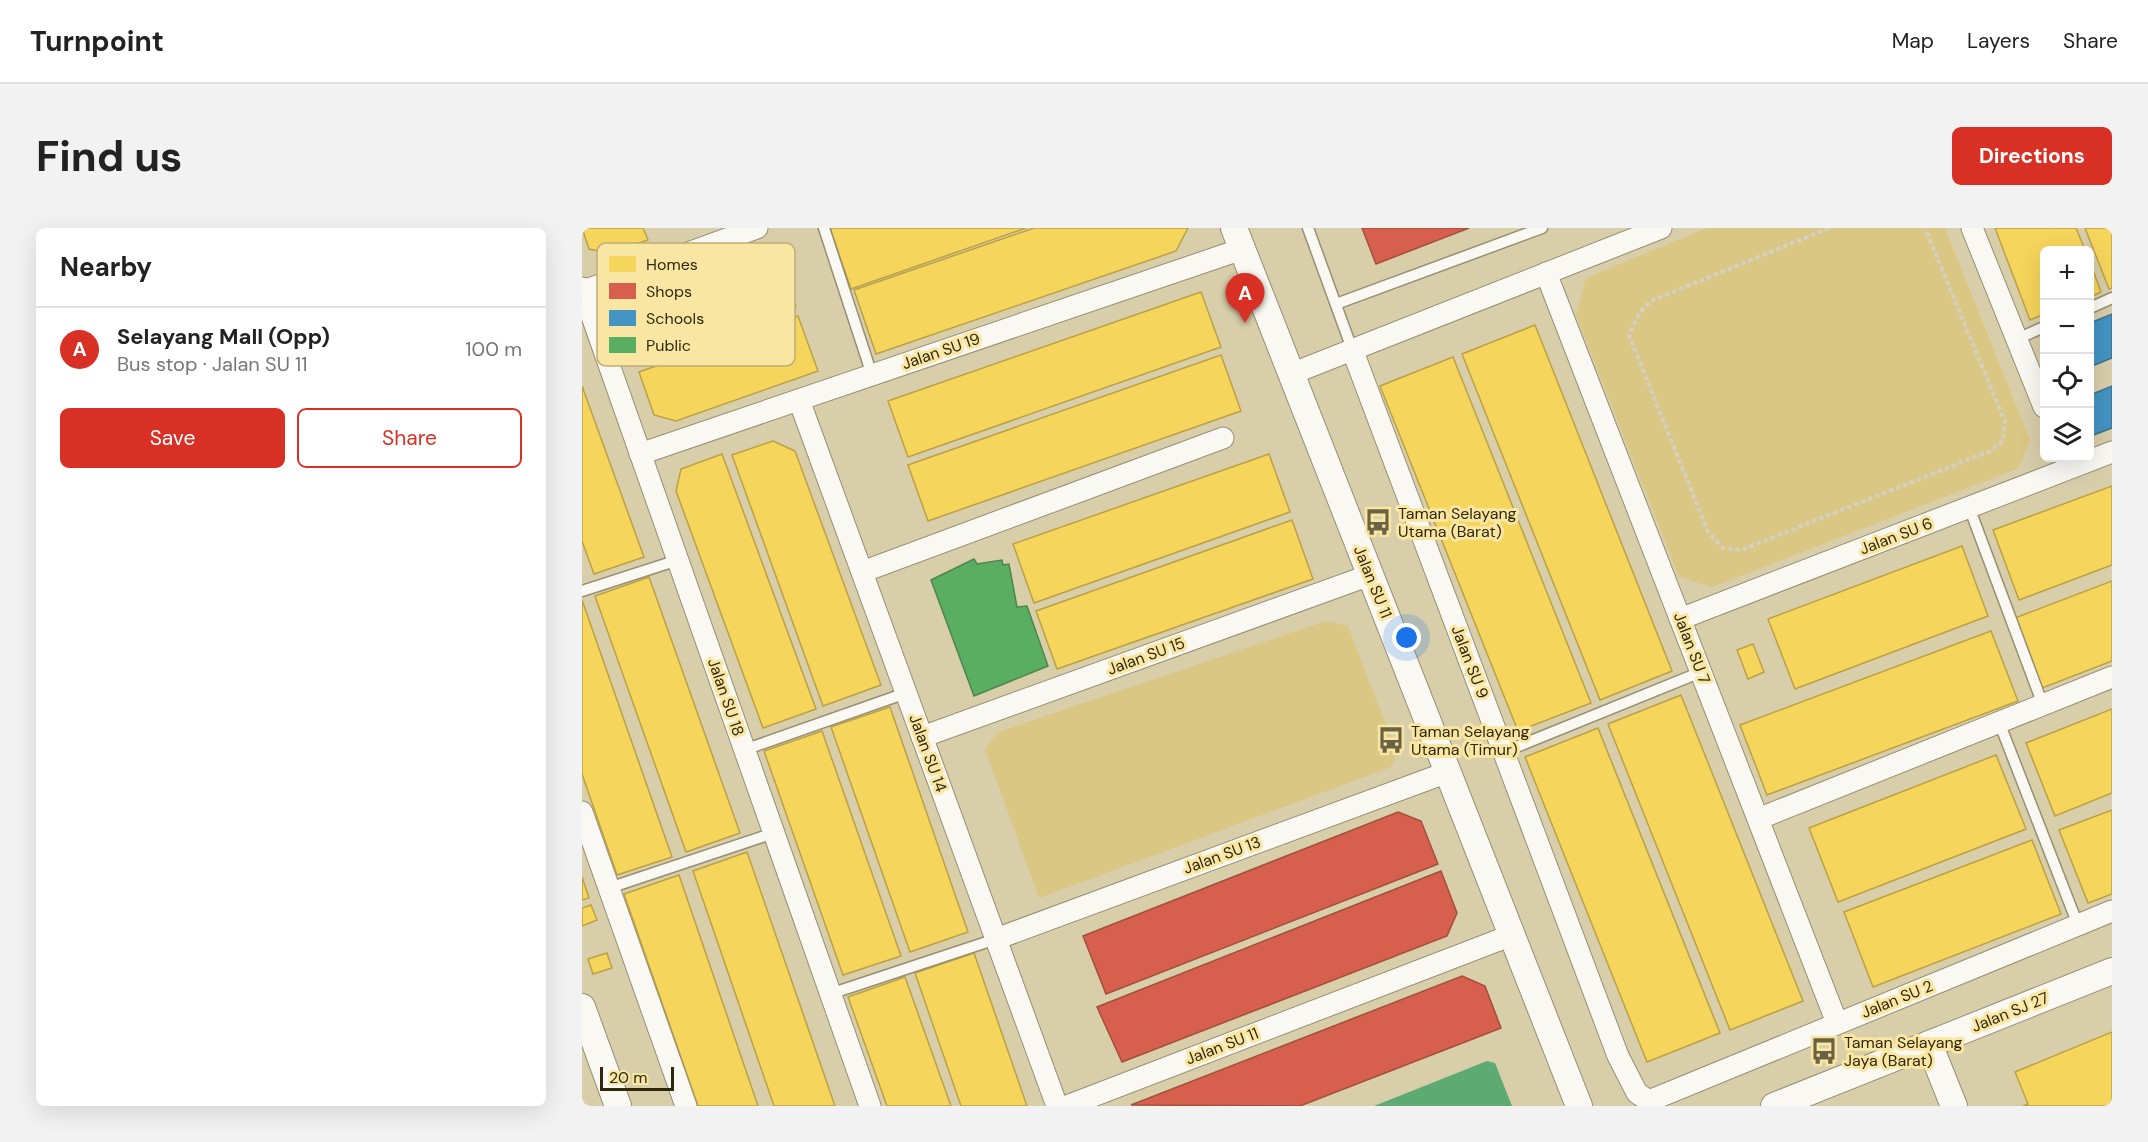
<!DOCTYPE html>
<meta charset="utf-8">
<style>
body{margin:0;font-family:"DM Sans",sans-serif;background:#f2f2f2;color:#222}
.controls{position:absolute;right:18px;top:18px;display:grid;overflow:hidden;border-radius:9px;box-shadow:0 6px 24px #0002}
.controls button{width:54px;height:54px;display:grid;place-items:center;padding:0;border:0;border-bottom:2px solid #e0e0e0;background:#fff;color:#222;font:30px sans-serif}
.scale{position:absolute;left:18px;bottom:15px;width:74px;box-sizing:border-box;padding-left:6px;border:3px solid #30280c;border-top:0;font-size:16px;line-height:21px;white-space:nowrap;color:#30280c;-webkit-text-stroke:4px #fae6a3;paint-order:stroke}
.you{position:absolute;left:825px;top:410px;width:21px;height:21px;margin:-15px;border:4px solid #fff;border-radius:50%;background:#1a73e8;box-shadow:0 0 0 9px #1a73e833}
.badge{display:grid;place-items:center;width:39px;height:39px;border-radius:50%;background:#d93025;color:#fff;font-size:20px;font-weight:700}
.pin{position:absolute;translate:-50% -50px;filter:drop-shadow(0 2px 3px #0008)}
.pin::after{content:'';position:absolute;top:32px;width:21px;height:18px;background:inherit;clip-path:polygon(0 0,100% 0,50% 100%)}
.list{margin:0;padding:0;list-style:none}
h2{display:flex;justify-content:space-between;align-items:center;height:78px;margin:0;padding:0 24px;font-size:26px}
h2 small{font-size:20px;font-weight:400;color:#767676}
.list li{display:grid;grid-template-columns:39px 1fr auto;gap:18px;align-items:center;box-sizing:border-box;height:84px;padding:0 24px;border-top:2px solid #e0e0e0}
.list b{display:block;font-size:22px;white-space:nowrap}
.list p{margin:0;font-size:20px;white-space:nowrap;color:#767676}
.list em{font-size:20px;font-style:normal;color:#767676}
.actions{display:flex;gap:12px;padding:18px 24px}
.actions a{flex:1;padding:14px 0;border:2px solid #d93025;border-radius:9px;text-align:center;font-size:21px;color:#d93025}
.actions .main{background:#d93025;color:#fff}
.icon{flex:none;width:33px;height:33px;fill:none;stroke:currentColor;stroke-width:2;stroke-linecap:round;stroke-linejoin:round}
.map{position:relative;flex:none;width:1530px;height:878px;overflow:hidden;border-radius:9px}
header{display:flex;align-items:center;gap:36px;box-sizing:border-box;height:84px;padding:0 30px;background:#fff;border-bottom:2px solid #e0e0e0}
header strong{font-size:28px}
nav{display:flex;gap:33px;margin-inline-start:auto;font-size:21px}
.intro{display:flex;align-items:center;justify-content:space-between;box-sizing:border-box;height:144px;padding:0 36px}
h1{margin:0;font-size:42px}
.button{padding:15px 27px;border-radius:9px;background:#d93025;color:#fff;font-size:21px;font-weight:700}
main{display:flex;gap:36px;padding:0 36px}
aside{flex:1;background:#fff;border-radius:9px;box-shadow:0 6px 24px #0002}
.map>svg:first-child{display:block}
.green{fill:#dac783}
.water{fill:#5daa72}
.homes{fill:#f6d55c;stroke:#bba144;stroke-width:1.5}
.shops{fill:#d6604d;stroke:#a44f3a;stroke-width:1.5}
.schools{fill:#4393c3;stroke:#3d738c;stroke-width:1.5}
.public{fill:#5aae61;stroke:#4d8648;stroke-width:1.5}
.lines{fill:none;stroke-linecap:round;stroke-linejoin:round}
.service-casing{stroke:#978f72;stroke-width:13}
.minor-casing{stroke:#978f72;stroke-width:23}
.tertiary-casing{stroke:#978f72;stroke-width:28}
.path{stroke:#d4d0c4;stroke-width:4;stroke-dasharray:4.5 3;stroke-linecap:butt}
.service{stroke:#f9f8f2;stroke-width:10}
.minor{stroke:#f9f8f2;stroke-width:21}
.tertiary{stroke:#f9f8f2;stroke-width:26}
.labels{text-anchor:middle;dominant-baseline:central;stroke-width:6;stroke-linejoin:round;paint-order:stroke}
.street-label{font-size:16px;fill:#30280c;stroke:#fae6a3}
.poi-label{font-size:16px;fill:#30280c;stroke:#fae6a3;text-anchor:start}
.key{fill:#fae6a3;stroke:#bdad76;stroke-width:1.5}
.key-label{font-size:16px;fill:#30280c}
</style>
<header>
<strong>Turnpoint</strong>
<nav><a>Map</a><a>Layers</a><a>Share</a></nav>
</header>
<div class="intro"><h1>Find us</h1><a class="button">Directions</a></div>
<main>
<aside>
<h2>Nearby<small></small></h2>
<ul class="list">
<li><span class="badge">A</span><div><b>Selayang Mall (Opp)</b><p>Bus stop · Jalan SU 11</p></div><em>100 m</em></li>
</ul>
<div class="actions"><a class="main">Save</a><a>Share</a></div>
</aside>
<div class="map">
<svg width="1530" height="878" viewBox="0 0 1530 878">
<rect width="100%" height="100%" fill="#d8ceaa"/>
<!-- green -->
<g class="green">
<polygon points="1125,0 1363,0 1448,212 1437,240 1130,359 1097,349 994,87 1004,50"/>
<polygon points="744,393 766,398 815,526 809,539 457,670 403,521 416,504"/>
</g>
<!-- water -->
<polygon class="water" points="905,833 913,835 930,878 792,878"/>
<!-- homes -->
<g class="homes">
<polygon points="0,0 61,0 66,12 26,25 7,21"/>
<polygon points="248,0 444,0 269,61"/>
<polygon points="452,0 606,0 594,23 294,126 272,62"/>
<polygon points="1413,0 1494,0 1503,22 1462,22 1462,86 1448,92"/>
<polygon points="1503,0 1530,0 1530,60 1527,61"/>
<polygon points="193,18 214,78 65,130 44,70"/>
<polygon points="1508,34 1519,64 1508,69"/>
<polygon points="619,64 639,119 326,229 306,173"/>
<polygon points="216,88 236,143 94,193 72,187 57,144"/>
<polygon points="953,97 1090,443 1018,472 880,126"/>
<polygon points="639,127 659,183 346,293 326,237"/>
<polygon points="871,129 1009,475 936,503 798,158"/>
<polygon points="0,158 62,329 12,346 0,313"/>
<polygon points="191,213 213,223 299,457 241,478 150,227"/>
<polygon points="140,226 234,481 181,500 94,263 99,241"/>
<polygon points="687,226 708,284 452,375 431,316"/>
<polygon points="1530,258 1530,337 1437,372 1411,302"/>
<polygon points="710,292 731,351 475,441 454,383"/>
<polygon points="1380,318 1406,388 1213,461 1186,391"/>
<polygon points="67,349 158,605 104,624 13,368"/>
<polygon points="1530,353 1530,433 1460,460 1433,390"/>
<polygon points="0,372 90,629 35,647 0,546"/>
<polygon points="1409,403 1436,473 1185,567 1158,497"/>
<polygon points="1171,416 1182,444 1166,451 1155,422"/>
<polygon points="1099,467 1221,773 1148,802 1026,496"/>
<polygon points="308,479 386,704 328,724 249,499"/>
<polygon points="1530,481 1530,565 1473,588 1444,515"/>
<polygon points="1016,500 1138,805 1065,834 943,529"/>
<polygon points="240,503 319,728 261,747 182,523"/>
<polygon points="1414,527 1444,601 1256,674 1227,600"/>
<polygon points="1530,582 1530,666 1506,675 1477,602"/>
<polygon points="1450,612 1479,686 1291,759 1262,684"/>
<polygon points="165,624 253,878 192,878 111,643"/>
<polygon points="97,647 176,878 116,878 42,666"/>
<polygon points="0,649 7,670 0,672"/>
<polygon points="9,677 15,692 0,698 0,680"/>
<polygon points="25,725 30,740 11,746 6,731"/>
<polygon points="392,725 445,878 379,878 333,745"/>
<polygon points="323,749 369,878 305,878 266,769"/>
<polygon points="1530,804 1530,878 1441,878 1446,876 1433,844"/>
</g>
<!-- shops -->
<g class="shops">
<polygon points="780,0 887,0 794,36"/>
<polygon points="816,584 839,593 856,636 524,766 501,708"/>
<polygon points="859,643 875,685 865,708 540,834 515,779"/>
<polygon points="880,748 903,758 919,800 718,878 549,877"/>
</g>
<!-- schools -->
<g class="schools">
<polygon points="1530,86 1530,130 1508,139 1508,95"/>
<polygon points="1530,158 1530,200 1512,207 1508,206 1508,167"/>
</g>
<!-- public -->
<polygon class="public" points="392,331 395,336 420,332 421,337 427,336 435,379 445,378 466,438 392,468 349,352"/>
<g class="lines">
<defs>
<g id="service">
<polyline points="242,0 290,147"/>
<polyline points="726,0 770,121"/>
<polyline points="754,76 960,0"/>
<polyline points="1508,80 1530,70"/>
<polyline points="1435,111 1462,99"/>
<polyline points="1387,279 1461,477"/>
<polyline points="0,363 96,332"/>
<polyline points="1417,494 1496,697"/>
<polyline points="162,522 324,465"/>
<polyline points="922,524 1119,444"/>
<polyline points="27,660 192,605"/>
<polyline points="248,766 414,711"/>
</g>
<g id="minor">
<polyline points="1390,0 1462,179"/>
<polyline points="964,45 1255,795"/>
<polyline points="0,60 288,878"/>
<polyline points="1,63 175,0"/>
<polyline points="770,121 1036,828 1055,865 1067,873 1530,683"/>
<polyline points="709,146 1079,0"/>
<polyline points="217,172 475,878"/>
<polyline points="58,226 660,21"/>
<polyline points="280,344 641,210"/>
<polyline points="1098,391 1530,224"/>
<polyline points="340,509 788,347"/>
<polyline points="0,584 104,878"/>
<polyline points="1176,591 1530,449"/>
<polyline points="414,711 866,544"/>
<polyline points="485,878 930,707"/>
</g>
<g id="tertiary">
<polyline points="652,0 997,878"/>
<polyline points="0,779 36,878"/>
<polyline points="1347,816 1372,878"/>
<polyline points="1192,878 1530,743"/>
</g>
</defs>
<!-- service casing -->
<use href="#service" class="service-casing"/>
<!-- minor casing -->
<use href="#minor" class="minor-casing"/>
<!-- tertiary casing -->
<use href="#tertiary" class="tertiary-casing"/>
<!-- path -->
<polyline class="path" points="1247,0 1069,73 1058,84 1047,107 1126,304 1141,320 1159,322 1408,223 1421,213 1423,194 1343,0"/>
<!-- service -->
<use href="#service" class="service"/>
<!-- minor -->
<use href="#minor" class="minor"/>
<!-- tertiary -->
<use href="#tertiary" class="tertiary"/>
</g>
<!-- icons -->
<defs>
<symbol id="bus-bare" viewBox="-9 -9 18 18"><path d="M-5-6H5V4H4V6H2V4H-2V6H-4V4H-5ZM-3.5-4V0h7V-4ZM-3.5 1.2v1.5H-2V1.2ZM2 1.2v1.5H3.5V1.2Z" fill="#6b6243" stroke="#fae6a3" stroke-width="2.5" paint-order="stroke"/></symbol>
</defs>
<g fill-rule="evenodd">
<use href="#bus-bare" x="777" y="275" width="38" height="38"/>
<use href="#bus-bare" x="790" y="493" width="38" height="38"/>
<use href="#bus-bare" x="1223" y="804" width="38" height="38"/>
</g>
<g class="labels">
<!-- street labels -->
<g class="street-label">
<text transform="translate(359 123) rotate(-19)">Jalan SU 19</text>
<text transform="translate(1314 308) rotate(-21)">Jalan SU 6</text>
<text transform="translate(791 354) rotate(68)">Jalan SU 11</text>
<text transform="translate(1110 420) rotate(69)">Jalan SU 7</text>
<text transform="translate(564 428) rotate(-20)">Jalan SU 15</text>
<text transform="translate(888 434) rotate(69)">Jalan SU 9</text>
<text transform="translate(144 469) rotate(71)">Jalan SU 18</text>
<text transform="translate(346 525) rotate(70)">Jalan SU 14</text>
<text transform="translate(640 627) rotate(-20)">Jalan SU 13</text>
<text transform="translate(1315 771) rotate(-22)">Jalan SU 2</text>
<text transform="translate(1428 784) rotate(-22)">Jalan SJ 27</text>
<text transform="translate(640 818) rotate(-21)">Jalan SU 11</text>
</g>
<!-- poi labels -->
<g class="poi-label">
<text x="816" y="285">Taman Selayang<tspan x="816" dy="18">Utama (Barat)</tspan></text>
<text x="829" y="503">Taman Selayang<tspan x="829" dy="18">Utama (Timur)</tspan></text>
<text x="1262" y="814">Taman Selayang<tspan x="1262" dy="18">Jaya (Barat)</tspan></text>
</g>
</g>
<!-- legend -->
<rect x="15" y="15" width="198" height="123" rx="9" class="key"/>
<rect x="27" y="28" width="27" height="16" fill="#f6d55c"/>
<rect x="27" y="55" width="27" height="16" fill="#d6604d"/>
<rect x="27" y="82" width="27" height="16" fill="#4393c3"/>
<rect x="27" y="109" width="27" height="16" fill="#5aae61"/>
<g class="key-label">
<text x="64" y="42">Homes</text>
<text x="64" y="69">Shops</text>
<text x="64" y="96">Schools</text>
<text x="64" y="123">Public</text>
</g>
</svg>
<div class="controls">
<button>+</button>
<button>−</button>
<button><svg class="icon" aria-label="locate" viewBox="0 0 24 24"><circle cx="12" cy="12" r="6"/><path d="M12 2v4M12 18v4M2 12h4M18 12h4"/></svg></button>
<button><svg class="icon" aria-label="layers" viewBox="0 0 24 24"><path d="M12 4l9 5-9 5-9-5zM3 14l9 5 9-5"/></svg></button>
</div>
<div class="scale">20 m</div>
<div class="you"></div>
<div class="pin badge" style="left:663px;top:95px">A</div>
</div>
</main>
